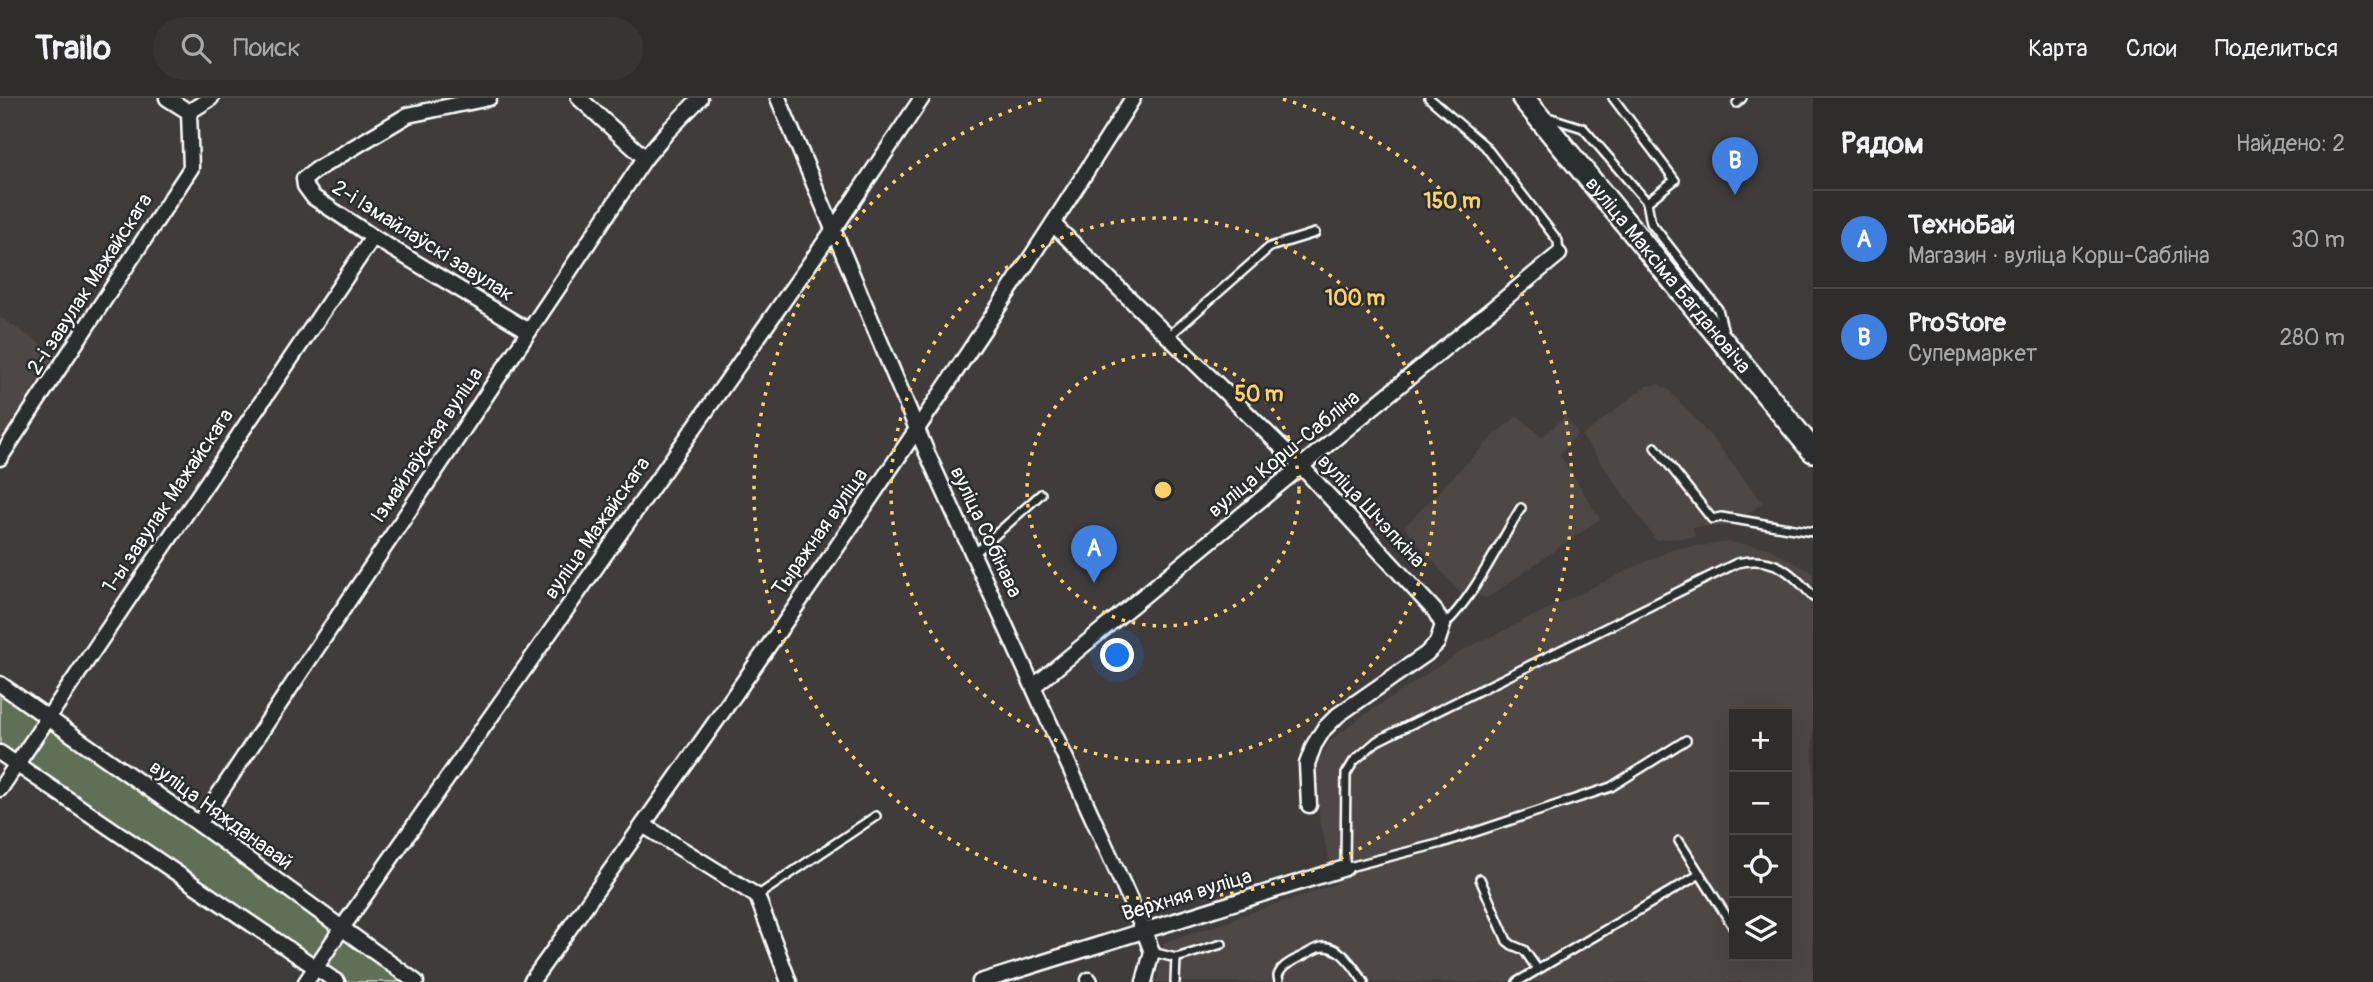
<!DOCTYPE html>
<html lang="ru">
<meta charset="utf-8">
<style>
body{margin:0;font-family:Pangolin,sans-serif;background:#373534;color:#f1f3f6}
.controls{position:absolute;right:21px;bottom:21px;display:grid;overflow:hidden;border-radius:0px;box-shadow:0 7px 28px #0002}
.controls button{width:63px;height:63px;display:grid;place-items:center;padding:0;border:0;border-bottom:2px solid #4a4948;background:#2f2d2c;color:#f1f3f6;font:35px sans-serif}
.you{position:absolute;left:1118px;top:558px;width:24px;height:24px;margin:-18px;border:5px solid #fff;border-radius:50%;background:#1a73e8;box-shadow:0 0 0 10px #1a73e833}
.badge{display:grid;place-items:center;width:46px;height:46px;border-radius:50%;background:#95b2f1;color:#fff;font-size:23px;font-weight:700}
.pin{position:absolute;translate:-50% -58px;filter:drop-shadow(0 2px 4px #0008)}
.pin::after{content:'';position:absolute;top:37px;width:24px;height:21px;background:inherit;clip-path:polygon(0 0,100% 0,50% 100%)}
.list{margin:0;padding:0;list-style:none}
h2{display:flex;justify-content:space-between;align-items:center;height:91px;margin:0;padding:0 28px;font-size:30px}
h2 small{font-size:23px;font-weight:400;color:#a7a8a9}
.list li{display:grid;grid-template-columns:46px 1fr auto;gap:21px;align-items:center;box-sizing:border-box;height:98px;padding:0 28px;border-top:2px solid #4a4948}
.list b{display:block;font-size:26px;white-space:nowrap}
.list p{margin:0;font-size:23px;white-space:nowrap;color:#a7a8a9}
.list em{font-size:23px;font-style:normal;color:#a7a8a9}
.icon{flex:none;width:38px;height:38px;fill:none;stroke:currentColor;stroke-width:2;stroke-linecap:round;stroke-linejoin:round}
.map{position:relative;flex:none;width:1813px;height:884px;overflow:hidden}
header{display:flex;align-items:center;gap:42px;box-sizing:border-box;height:98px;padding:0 35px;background:#2f2d2c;border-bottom:2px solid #4a4948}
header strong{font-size:33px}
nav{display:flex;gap:38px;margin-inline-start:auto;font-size:24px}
.search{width:490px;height:63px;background:#373534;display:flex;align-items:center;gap:18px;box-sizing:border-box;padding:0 24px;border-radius:38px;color:#a7a8a9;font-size:26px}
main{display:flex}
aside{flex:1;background:#2f2d2c}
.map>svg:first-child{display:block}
.built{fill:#4e4644;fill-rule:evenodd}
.green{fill:#616f56;stroke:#b0b7aa;stroke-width:2}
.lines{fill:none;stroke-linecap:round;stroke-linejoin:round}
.lane-casing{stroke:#fff;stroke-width:12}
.street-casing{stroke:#fff;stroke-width:19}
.secondary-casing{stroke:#fff;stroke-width:26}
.lane{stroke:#2a2d2e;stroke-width:7}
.street{stroke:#2a2d2e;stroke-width:14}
.secondary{stroke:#2a2d2e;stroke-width:21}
.ring{fill:none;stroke:#ffd166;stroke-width:3.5;stroke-dasharray:3.5 7}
.labels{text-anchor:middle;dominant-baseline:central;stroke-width:5;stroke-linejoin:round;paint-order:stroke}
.street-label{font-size:21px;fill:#fff;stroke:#2a2d2e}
.centre{fill:#ffd166;stroke:#2a2d2e;stroke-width:3.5}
.ring-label{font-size:21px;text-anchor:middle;font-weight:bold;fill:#ffd166;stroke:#2a2d2e;stroke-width:5;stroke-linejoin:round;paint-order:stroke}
</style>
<header>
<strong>Trailo</strong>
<div class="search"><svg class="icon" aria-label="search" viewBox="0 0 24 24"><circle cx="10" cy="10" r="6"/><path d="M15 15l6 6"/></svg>Поиск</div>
<nav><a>Карта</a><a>Слои</a><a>Поделиться</a></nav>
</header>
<main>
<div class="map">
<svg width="1813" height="884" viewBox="0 0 1813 884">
<rect width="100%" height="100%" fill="#3f3c3b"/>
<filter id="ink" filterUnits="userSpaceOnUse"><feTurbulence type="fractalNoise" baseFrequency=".0143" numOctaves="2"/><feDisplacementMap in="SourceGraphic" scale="14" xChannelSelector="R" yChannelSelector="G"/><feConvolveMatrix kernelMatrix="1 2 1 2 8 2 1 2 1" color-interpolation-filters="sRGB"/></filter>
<g filter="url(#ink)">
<!-- built -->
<g class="built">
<polygon points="0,219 56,256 0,341"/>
<polygon points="1658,286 1668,291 1710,337 1763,405 1738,422 1737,428 1693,429 1695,439 1656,442 1582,338 1646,288"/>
<polygon points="1518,318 1542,339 1565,318 1578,335 1560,357 1600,421 1487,500 1459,494 1404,429 1494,337"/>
<path d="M1730 444 1768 450 1813 475V884H1157L1164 844 1234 822V820L1336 786 1320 727 1316 681 1319 662 1330 643 1361 619 1465 551 1672 451ZM1734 616H1787V858H1734Z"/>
</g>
<!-- green -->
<polygon class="green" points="0,586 416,884 337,884 0,655"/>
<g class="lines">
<defs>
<g id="lane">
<polyline points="1429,0 1485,48 1558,143 1559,156"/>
<polyline points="1613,0 1675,82 1647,104"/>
<polyline points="1737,5 1742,0"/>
<polyline points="1548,19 1583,30 1647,104 1651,125 1718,211 1724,234"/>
<polyline points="1169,238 1270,149 1315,135"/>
<polyline points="1655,349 1712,421 1721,419 1813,434"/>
<polyline points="974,456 1041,396"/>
<path d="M1444 527C1472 502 1500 444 1521 410"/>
<path d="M1686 642 1611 689 1442 745 1345 770 1346 676 1354 663 1377 643 1737 465C1773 457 1791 473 1813 499"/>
<polyline points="1679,743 1732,827"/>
<polyline points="1480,781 1507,843 1512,847 1524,852 1538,872"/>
<polyline points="757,798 876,718"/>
<polyline points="1152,854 1176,860 1222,846"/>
<polyline points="1175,884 1176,860"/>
<path d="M1279 884 1278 878C1281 868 1290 865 1298 860 1305 857 1312 852 1318 850 1339 843 1354 870 1364 884"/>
<polyline points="1517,884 1700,776"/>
</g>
<g id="street">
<polyline points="489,0 408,17 319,70 304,81 305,88 313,99 373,139 529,233"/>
<polyline points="579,0 645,60"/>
<polyline points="778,0 927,355 1144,833 1152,854 1144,884"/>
<polyline points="189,14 211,0"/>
<polyline points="1053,126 1302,369 1435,513 1443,527 1437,545 1426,556 1338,617 1324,631 1314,647 1307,666 1309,707"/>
<polyline points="0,360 191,70 189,14 167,0"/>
<polyline points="0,586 199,726 416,884"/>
<polyline points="1034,588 1559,156"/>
<polyline points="0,655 337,884"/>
<polyline points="0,691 373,139"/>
<polyline points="199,726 645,60 667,34 700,0"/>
<polyline points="643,727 757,798 789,884"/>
<polyline points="1089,882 1090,884"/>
<polyline points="306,884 342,830 834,131 922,0"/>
<path d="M531 884C738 595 943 302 1133 0"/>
<polyline points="980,884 1345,770"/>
</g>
<g id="secondary">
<path id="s1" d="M1523 0 1813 353"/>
</g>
</defs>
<!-- lane casing -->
<use href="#lane" class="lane-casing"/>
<!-- street casing -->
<use href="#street" class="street-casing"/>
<!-- secondary casing -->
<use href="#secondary" class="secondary-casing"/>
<!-- lane -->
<use href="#lane" class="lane"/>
<!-- street -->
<use href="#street" class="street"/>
<!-- secondary -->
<use href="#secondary" class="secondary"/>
</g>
</g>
<!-- distance rings -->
<g class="ring">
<circle cx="1163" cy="392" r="136"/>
<circle cx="1163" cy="392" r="272"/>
<path d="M1283 1A409 409 0 1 1 1043 1"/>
</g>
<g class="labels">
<!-- street labels -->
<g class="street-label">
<text transform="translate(423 143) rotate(32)">2-і Ізмайлаўскі завулак</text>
<text stroke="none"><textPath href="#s1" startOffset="229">вуліца Максіма Багдановіча</textPath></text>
<text transform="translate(90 186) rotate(-57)">2-і завулак Мажайскага</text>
<text transform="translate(427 347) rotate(-56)">Ізмайлаўская вуліца</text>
<text transform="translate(1284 356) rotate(-39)">вуліца Корш-Сабліна</text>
<text transform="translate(168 403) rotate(-56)">1-ы завулак Мажайскага</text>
<text transform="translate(1371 413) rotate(47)">вуліца Шчэпкіна</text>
<text transform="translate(597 430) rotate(-55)">вуліца Мажайскага</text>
<text transform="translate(820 434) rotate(-55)">Тыражная вуліца</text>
<text transform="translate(986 434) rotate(65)">вуліца Собінава</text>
<text transform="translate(221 717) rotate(36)">вуліца Няжданавай</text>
<text transform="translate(1187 797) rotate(-17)">Верхняя вуліца</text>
</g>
</g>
<circle cx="1163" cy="392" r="10" class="centre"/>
<g class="ring-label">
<text x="1452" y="110">150 m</text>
<text x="1355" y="207">100 m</text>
<text x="1259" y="303">50 m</text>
</g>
</svg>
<div class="controls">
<button>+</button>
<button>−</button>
<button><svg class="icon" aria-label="locate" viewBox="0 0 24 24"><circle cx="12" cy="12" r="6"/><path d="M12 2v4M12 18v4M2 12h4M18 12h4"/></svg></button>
<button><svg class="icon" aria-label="layers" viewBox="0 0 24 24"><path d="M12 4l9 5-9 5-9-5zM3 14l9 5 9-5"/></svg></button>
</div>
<div class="you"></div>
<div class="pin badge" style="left:1094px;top:485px;background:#3f7fe0">A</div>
<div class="pin badge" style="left:1735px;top:97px;background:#3f7fe0">B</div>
</div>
<aside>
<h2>Рядом<small>Найдено: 2</small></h2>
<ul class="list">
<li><span class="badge" style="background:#3f7fe0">A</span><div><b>ТехноБай</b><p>Магазин · вуліца Корш-Сабліна</p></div><em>30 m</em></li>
<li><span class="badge" style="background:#3f7fe0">B</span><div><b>ProStore</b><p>Супермаркет</p></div><em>280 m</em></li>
</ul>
</aside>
</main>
